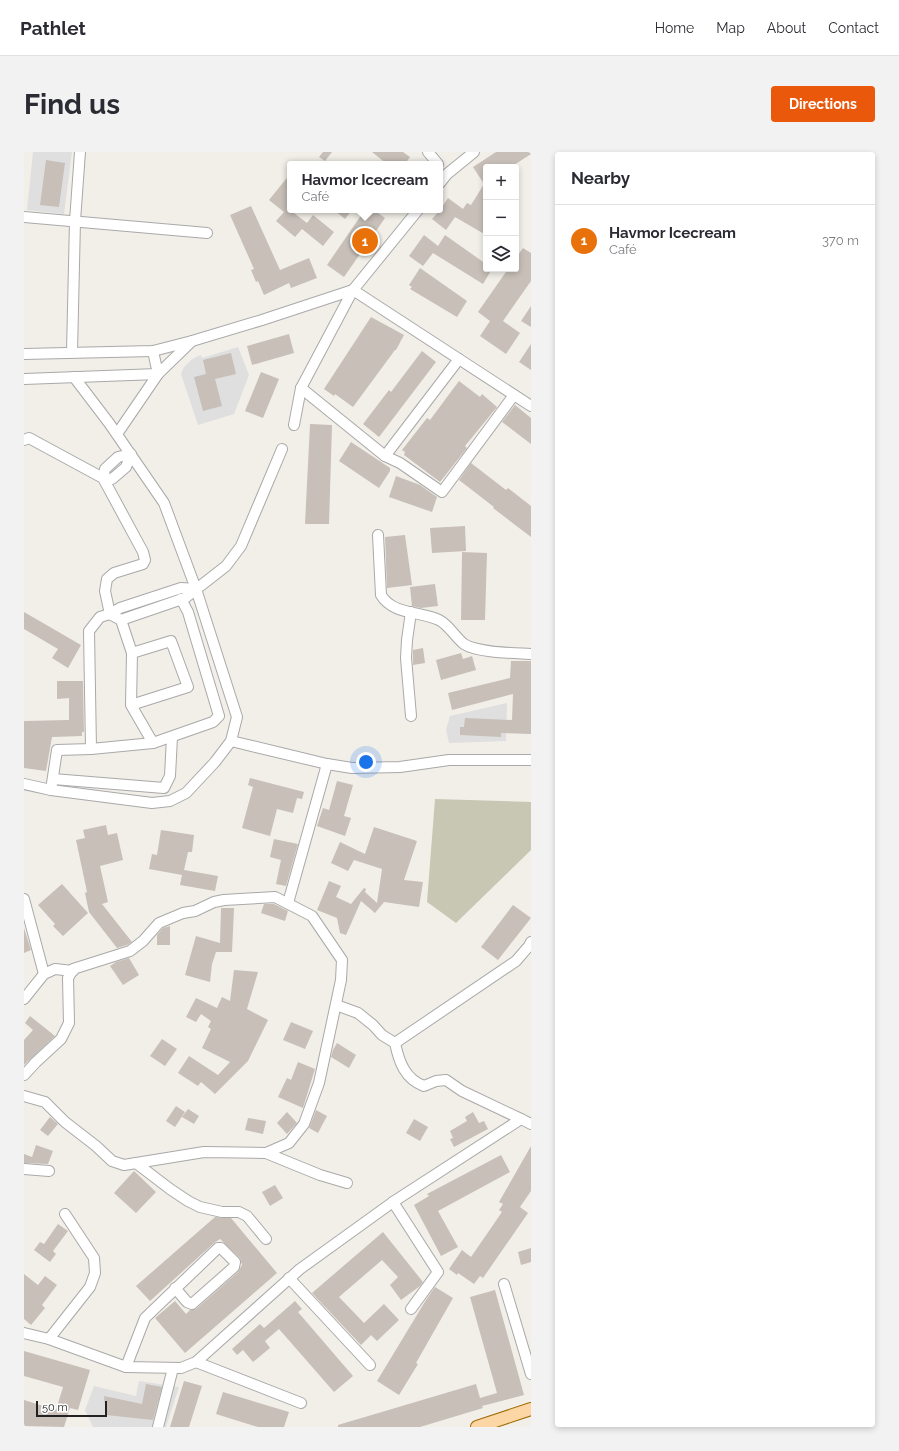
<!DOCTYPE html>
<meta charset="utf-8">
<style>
body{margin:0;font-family:Raleway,sans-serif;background:#f2f2f3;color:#2b2b33}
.controls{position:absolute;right:12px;top:12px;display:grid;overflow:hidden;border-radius:4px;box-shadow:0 2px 6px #0003}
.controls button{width:36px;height:36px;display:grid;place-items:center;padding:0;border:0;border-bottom:1px solid #e1e1e2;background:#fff;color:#2b2b33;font:20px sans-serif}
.scale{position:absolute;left:12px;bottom:10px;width:71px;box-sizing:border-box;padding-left:4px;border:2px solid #222;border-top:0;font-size:11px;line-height:14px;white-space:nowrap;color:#222;-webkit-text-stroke:3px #fff;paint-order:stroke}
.you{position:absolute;left:342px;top:610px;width:14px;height:14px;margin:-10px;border:3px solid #fff;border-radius:50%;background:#1a73e8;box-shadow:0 0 0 6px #1a73e833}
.badge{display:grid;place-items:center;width:26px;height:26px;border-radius:50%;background:#ea580c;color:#fff;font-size:13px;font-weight:700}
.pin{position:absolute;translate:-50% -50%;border:2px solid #fff;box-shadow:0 1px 4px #0006}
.popup{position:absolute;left:263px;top:9px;width:156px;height:52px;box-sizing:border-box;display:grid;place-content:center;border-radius:4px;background:#fff;filter:drop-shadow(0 1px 3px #0005);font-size:13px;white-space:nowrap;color:#7c7c81}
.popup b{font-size:15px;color:#2b2b33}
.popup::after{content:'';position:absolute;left:50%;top:100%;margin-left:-8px;border:8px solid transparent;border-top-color:#fff}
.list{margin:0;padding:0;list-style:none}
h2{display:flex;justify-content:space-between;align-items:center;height:52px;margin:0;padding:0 16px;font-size:17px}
h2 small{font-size:13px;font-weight:400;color:#7c7c81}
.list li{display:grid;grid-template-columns:26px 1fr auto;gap:12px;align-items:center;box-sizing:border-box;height:72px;padding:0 16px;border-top:1px solid #e1e1e2}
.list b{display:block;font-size:15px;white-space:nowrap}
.list p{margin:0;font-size:13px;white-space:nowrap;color:#7c7c81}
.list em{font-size:13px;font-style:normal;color:#7c7c81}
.icon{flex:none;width:22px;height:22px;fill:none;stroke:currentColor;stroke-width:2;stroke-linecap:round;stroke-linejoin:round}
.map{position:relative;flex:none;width:507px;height:1275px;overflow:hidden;border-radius:4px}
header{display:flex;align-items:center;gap:24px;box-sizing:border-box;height:56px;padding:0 20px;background:#fff;border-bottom:1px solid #e1e1e2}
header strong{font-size:19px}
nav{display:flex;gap:22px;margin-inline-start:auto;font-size:14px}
.intro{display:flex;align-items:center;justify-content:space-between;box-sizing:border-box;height:96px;padding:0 24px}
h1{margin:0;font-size:28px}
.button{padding:10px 18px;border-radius:4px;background:#ea580c;color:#fff;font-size:14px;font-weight:700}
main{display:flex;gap:24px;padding:0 24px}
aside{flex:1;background:#fff;border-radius:4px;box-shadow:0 2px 6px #0003}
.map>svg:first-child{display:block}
.residential{fill:#e0dfdf}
.construction{fill:#c7c7b4}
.building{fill:#c7bfb8}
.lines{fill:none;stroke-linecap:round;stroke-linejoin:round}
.minor-casing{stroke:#a9a9a9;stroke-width:12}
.major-casing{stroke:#a06b00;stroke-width:14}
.minor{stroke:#fff;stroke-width:10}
.major{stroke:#fcd6a4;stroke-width:12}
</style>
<header>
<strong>Pathlet</strong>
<nav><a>Home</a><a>Map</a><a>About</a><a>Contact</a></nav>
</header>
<div class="intro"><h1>Find us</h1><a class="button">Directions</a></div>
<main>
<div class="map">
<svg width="507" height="1275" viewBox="0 0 507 1275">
<rect width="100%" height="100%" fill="#f2efe9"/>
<!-- residential -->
<g class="residential">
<polygon points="9,0 48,0 40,62 3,58"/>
<polygon points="214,195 225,223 210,262 174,273 157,222 160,215 167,208 172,205 177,203 178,206"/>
<polygon points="483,551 482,589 425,591 422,578 426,564"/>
<polygon points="115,1229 155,1235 142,1275 69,1275 61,1258 70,1234 112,1244"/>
</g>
<!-- construction -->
<polygon class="construction" points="411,647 507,650 507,698 432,771 403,750"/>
<!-- building -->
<g class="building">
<polygon points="299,0 308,0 301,9 295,5"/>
<polygon points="348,0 379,0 386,5 381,12 363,12"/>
<polygon points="472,0 507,0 507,2 487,15 462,15 462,83 431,65 422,78 408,67 416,58 424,46 439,57 443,51 447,53 460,32 449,15"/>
<polygon points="22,8 41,11 35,55 16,53"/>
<polygon points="266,22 266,58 283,71 289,63 310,80 299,94 278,77 271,85 252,69 260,60 245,48"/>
<polygon points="227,54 256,118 285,106 293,126 267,136 265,131 240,143 234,129 232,130 227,118 230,117 206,63"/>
<polygon points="310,58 328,58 321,67"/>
<polygon points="333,58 350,58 361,66 320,125 303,113 338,62"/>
<polygon points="400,83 414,94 421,83 462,112 462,117 468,117 459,132 409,101 399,114 385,104"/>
<polygon points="499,96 507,101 507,129 479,169 496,181 482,202 456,184 466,169 454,160 484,117 492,117 492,106"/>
<polygon points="396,116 443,149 433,165 386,137 388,135 385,133"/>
<polygon points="507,154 507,175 497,169"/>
<polygon points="347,165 380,183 372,198 371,198 329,255 311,242 310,244 300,237"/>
<polygon points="265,182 270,201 228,213 223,194"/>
<polygon points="507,192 507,218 495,210"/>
<polygon points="398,199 412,210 355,285 339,272 365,238 367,240"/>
<polygon points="207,201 212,222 191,227 198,254 179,259 170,225 182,222 179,208"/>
<polygon points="237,220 255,227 239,266 221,259"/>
<polygon points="435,229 456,245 458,242 473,255 441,294 443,296 416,330 380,303 381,300 378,298 403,266 406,268"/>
<polygon points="491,253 507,266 507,292 478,270"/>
<polygon points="286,272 308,273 305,372 281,372"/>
<polygon points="327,290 366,316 366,319 355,336 315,309"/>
<polygon points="447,311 482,338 484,336 507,354 507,385 469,356 470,355 435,328"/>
<polygon points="372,324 396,333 413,345 408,360 365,345"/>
<polygon points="441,374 442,399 408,401 406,376"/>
<polygon points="381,383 388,433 363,436 361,385"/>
<polygon points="438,400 463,401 461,468 437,468"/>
<polygon points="411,432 414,454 397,456 388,454 386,435"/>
<polygon points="0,460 57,493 44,516 28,506 34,497 0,477"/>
<polygon points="399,496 401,511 389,513 389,498"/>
<polygon points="437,501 439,507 448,504 452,518 417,528 412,508"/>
<polygon points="487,509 507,509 507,582 477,581 477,585 436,583 436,575 440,575 441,566 488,568 489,542 428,558 424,541 486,526"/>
<polygon points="33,529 59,529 60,580 58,580 58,584 28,585 22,619 0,616 0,569 45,568 45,546 33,547"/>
<polygon points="226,626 280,640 278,647 273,646 269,661 253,657 246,684 218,676 229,635 224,633"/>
<polygon points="313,629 329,633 320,664 327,666 321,684 293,674 299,656 305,658"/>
<polygon points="82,673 84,683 93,681 99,708 76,714 84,750 78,752 108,790 103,793 93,796 65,760 61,741 63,740 52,688 61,686 59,678"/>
<polygon points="350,675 393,689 380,728 399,730 395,755 360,750 351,761 337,749 322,783 316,781 313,766 293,758 305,729 317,734 312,745 327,752 340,736 342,737 341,740 353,751 358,717 330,708 324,719 307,711 316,690 341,702"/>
<polygon points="137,678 170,683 168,700 164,700 160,718 194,724 191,739 156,733 158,723 125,717 128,702 133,703"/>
<polygon points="250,687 274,692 262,734 252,732 257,708 246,705"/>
<polygon points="38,732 64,761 39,784 29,774 31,772 14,753"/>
<polygon points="240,752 250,752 264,759 261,769 237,761"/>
<polygon points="489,753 507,766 474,808 457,795"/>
<polygon points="197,756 210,756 208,800 192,800 188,812 186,830 161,823 172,784 196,791"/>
<polygon points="146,774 146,793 133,793 133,783 139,776"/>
<polygon points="0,776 7,798 0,801"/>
<polygon points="105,806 115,823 99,833 86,814 92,810"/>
<polygon points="210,818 234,820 223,857 244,868 224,909 191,942 177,930 174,934 154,921 165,904 194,923 206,910 178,896 187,877 184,875 187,869 177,862 172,870 162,865 172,846 193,856 198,845 206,849"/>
<polygon points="6,864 31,884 0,913 0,888 9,878 1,871"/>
<polygon points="267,870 289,879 281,897 259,888"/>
<polygon points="138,887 153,897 141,914 126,904"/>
<polygon points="313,891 332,903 325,916 307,905 309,898"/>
<polygon points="274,910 291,917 279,956 254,945 263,926 267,928"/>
<polygon points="152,954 161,960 151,975 142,969"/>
<polygon points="164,957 175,964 170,972 158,965"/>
<polygon points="292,958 303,964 294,981 285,976"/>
<polygon points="263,960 273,971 263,982 253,971"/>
<polygon points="449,960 455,971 460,969 464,977 430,995 426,987 429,986 426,979 443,969 441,965"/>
<polygon points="26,965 34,972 24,984 16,978"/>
<polygon points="224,966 242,969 239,982 221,978"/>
<polygon points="390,967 404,975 396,989 382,981"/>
<polygon points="12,993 29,999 24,1012 0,1011 0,1002 8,1005"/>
<polygon points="507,994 507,1039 496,1055 504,1061 459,1126 456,1124 450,1132 434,1121 433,1123 425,1117 438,1098 447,1105 478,1060 475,1058 479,1052 475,1050"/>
<polygon points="477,1003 486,1020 414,1059 434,1095 417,1104 390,1053 405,1044 403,1042"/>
<polygon points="110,1019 132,1040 112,1061 90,1041"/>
<polygon points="251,1033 259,1046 246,1054 238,1040"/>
<polygon points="191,1065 207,1066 253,1121 161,1201 131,1166 151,1149 162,1162 166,1158 172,1157 214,1120 218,1113 216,1106 196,1087 190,1091 126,1149 112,1134"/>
<polygon points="34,1072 44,1079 29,1099 32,1102 26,1110 10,1098 16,1090 20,1092"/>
<polygon points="359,1080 399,1130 396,1134 377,1148 366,1133 374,1125 358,1108 315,1145 340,1171 360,1152 375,1168 353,1189 347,1183 337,1193 288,1141"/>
<polygon points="507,1096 507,1110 497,1113 494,1100"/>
<polygon points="0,1122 14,1133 21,1124 33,1133 18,1153 21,1156 7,1173 0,1167"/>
<polygon points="411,1135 429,1146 392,1211 394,1212 375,1243 353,1229 402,1148"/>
<polygon points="471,1138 500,1243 458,1254 459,1256 396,1275 314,1275 314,1273 452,1232 456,1246 473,1241 446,1145"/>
<polygon points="271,1149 278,1157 274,1160 329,1224 310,1240 255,1177 241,1189 246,1196 229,1210 219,1198 213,1203 208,1197 236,1172 240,1176"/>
<polygon points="0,1199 66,1218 54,1258 46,1256 40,1275 0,1274 0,1248 32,1258 39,1235 0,1224"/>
<polygon points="160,1229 178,1234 165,1275 146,1275"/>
<polygon points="122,1232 138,1235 129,1268 82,1263 80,1244 118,1252"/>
<polygon points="199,1240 265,1260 260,1275 234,1275 192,1262"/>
</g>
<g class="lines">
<defs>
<g id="minor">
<polyline points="404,0 414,12"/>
<polyline points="416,31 423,22 450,0"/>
<polyline points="0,65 183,81"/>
<polyline points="329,138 507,254"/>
<polyline points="48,200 51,69 56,0"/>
<polyline points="0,202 129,199 168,189 238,168 329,138"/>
<polyline points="0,227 134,222 168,189"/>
<polyline points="277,236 361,304 376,311 418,340 490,243"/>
<polyline points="270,273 277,236 329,138 394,58"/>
<polyline points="93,282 134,222 129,199"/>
<polyline points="0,288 5,286 79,326 119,400 121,408 119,412 90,421 83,427 81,439 86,462 97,468 161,446 202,414 217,394 258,297"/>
<polygon points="107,302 102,315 88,327 79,326 81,317 94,305"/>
<polyline points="361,304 435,207"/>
<path d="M354 383 357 443C369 463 396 459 415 468 425 473 431 485 440 492 454 501 490 501 507 502"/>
<polyline points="97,468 108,501"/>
<polyline points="107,553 164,535 147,489 108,501 107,553 129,591"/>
<polyline points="387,564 382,506 383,488 387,460"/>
<polyline points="207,589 303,612 328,616 376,615 425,608 507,608"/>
<polyline points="67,597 65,479 76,465 86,462 96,456 157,436 172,437"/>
<polyline points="29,627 140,636 146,624 148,585"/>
<polyline points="0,632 27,638 128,651 146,649 162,641 191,610 207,589 213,565 172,437 140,351 85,271 50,225"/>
<polyline points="27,638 33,598 67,597 129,591 189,570 195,564 164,460 157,447"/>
<polyline points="0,747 20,822"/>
<polyline points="264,751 303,612"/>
<polyline points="0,847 20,822 31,817 49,819"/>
<path d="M312 853 334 861 349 873 358 883 371 891C375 910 381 927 400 934L412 929 422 928 438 939 497 967"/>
<polyline points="371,891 492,809 505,794 507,790"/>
<polyline points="0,923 12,910 37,887 45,871 44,826 49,817 106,799 119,789 135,771 159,761 171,759 190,750 200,748 251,745 288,764 318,808 317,828 295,931 280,972 265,991 242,1001 180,1000 100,1013 88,1009 72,994 41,970 21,950 0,944"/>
<polyline points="242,1001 296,1023 323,1031"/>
<polyline points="112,1011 146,1037 164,1049 176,1055 198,1060 215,1060 223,1064 242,1087"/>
<polyline points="0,1017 25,1019"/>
<polyline points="369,1050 414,1120 387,1157"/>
<polyline points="265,1126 346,1213"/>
<polyline points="480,1132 507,1222"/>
<polyline points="0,1181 25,1187 102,1215 157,1216 172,1210 276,1117 369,1050 497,967 507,972"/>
<polyline points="25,1187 66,1135 71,1121 70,1106 41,1062"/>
<polyline points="172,1210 277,1251"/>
<polyline points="102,1215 121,1166 194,1096 197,1096 211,1110 210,1115 168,1152 163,1150 151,1136"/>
<polyline points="134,1275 149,1216"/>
</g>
<polyline id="major" points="453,1275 507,1257"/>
</defs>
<!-- minor casing -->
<use href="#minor" class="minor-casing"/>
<!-- major casing -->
<use href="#major" class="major-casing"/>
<!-- minor -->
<use href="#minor" class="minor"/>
<!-- major -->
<use href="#major" class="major"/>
</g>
</svg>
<div class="controls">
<button>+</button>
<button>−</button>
<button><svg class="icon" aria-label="layers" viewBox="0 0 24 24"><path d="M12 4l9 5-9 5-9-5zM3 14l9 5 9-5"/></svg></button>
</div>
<div class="scale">50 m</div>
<div class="you"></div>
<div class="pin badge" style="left:341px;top:89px;background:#e8710a">1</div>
<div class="popup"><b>Havmor Icecream</b>Café</div>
</div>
<aside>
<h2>Nearby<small></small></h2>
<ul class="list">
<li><span class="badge" style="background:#e8710a">1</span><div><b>Havmor Icecream</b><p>Café</p></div><em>370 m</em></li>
</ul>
</aside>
</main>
